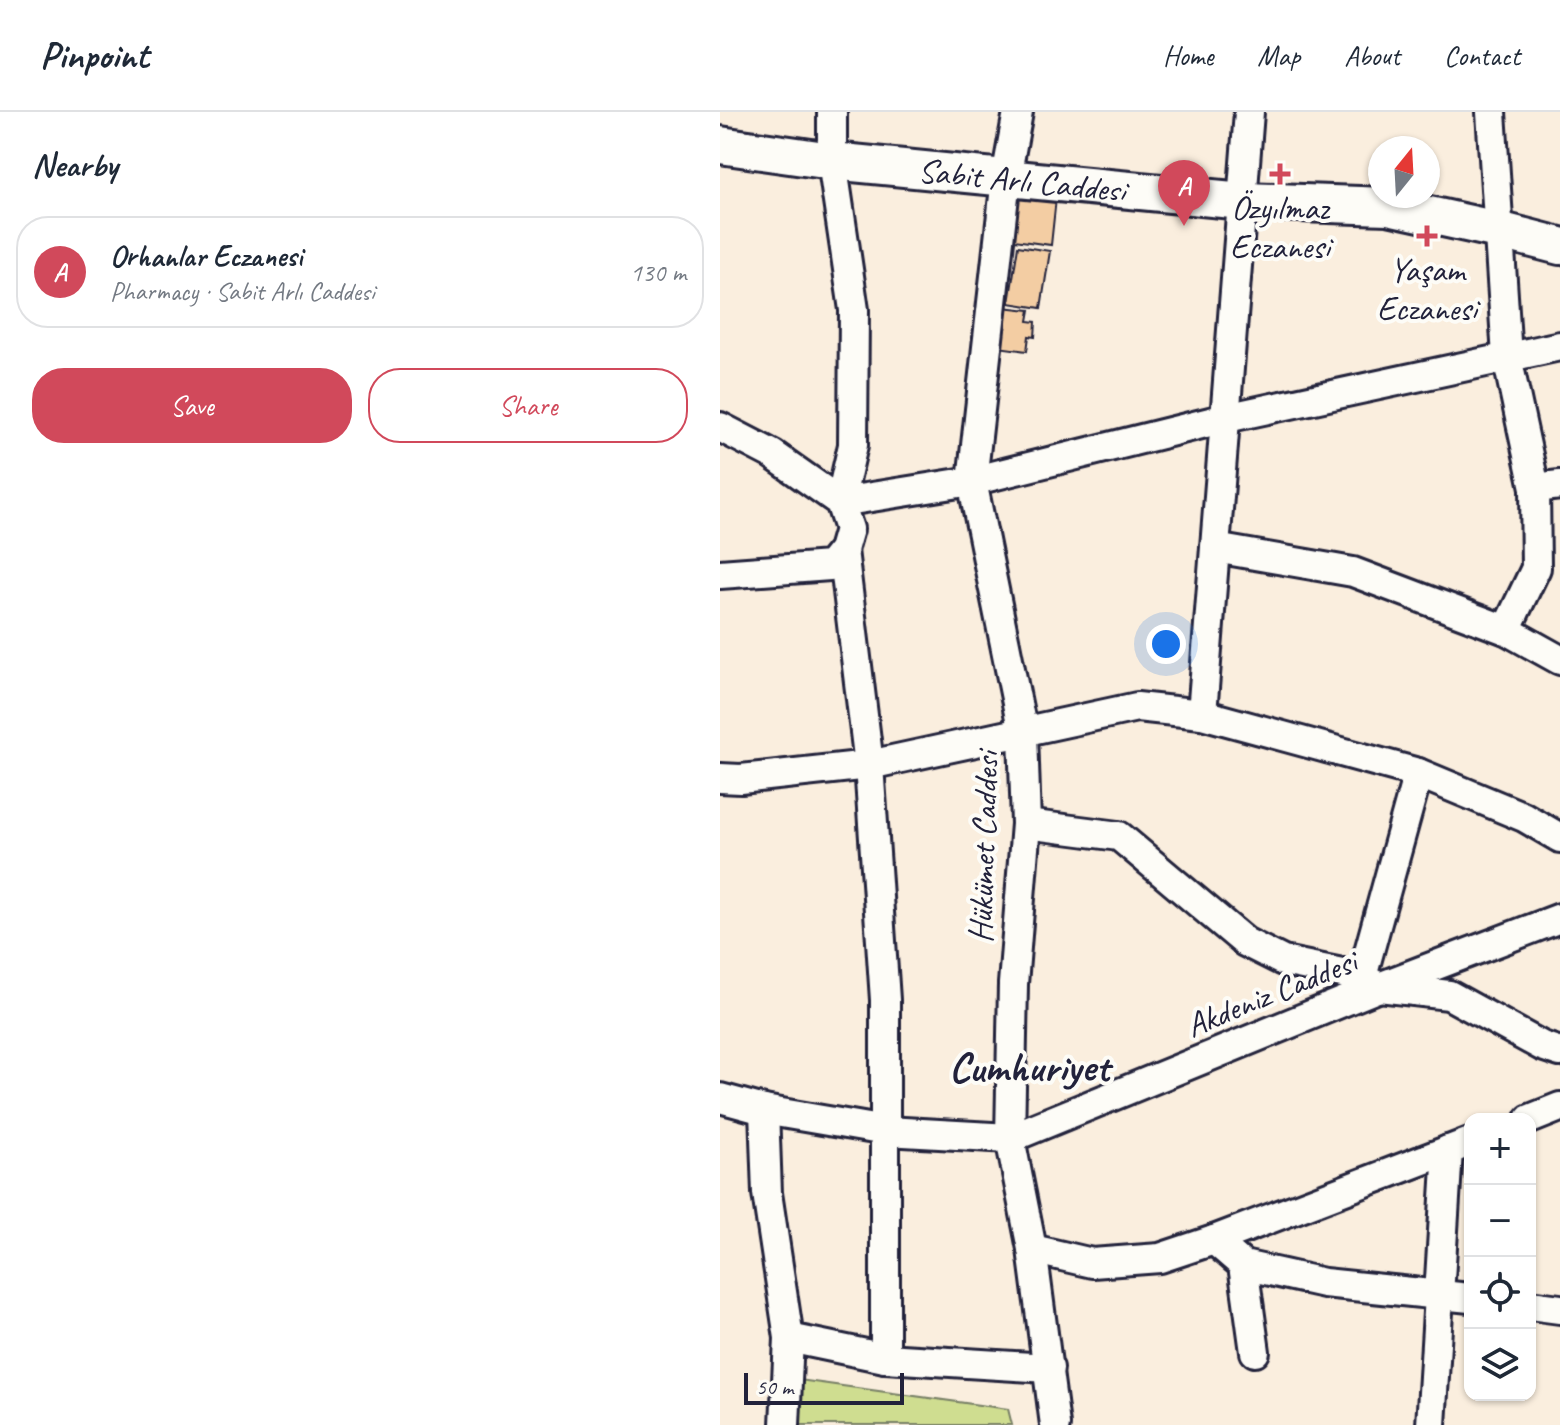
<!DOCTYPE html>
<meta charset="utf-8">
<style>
body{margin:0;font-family:Caveat,sans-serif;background:#f6f6f7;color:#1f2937}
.controls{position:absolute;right:24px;bottom:24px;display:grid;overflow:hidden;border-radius:16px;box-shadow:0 2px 6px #0004}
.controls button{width:72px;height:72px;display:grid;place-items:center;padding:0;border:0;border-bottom:2px solid #e0e1e3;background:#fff;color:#1f2937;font:40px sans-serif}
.compass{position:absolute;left:648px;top:24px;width:72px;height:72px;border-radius:50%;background:#fff;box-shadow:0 2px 6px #0004;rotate:18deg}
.scale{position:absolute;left:24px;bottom:20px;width:160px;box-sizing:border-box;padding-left:8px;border:4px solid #22223b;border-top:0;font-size:22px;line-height:28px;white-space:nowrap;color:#22223b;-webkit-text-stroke:6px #fdfcf7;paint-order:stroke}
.you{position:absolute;left:446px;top:532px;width:28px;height:28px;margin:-20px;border:6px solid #fff;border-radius:50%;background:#1a73e8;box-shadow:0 0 0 12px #1a73e833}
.badge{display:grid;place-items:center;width:52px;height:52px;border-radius:50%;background:#d1495b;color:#fff;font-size:26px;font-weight:700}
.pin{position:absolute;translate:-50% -66px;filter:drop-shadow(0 2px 4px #0008)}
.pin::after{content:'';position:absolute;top:42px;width:28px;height:24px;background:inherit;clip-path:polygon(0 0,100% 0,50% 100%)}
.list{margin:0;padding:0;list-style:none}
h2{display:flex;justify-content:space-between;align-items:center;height:104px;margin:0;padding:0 32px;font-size:34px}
h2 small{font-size:26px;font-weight:400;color:#747a83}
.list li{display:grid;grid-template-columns:52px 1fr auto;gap:24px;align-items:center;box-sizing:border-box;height:112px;margin:0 16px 16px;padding:0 16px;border:2px solid #e0e1e3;border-radius:32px}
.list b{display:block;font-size:30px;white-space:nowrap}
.list p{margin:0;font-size:26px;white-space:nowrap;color:#747a83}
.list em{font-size:26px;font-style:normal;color:#747a83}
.actions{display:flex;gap:16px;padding:24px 32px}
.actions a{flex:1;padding:18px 0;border:2px solid #d1495b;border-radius:32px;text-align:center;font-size:28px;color:#d1495b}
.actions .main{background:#d1495b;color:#fff}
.icon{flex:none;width:44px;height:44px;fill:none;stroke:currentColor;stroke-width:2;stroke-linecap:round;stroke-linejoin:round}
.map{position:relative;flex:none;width:840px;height:1313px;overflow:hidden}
header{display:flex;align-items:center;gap:48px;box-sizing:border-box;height:112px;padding:0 40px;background:#fff;border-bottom:2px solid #e0e1e3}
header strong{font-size:38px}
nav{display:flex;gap:44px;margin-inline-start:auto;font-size:28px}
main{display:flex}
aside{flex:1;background:#fff}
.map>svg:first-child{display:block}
.green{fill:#cfdd90;stroke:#788066;stroke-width:2}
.building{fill:#f3cda3;stroke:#22223b;stroke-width:2}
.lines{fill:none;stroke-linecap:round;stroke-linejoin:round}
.minor-casing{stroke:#22223b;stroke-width:34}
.major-casing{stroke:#22223b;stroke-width:42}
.minor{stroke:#fdfcf7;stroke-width:28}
.major{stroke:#fdfcf7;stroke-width:36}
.poi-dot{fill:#d1495b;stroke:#fdfcf7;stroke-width:3}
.labels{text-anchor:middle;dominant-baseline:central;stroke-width:8;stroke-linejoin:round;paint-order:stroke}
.street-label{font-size:34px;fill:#22223b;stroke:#fdfcf7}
.poi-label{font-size:34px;fill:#22223b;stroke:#fdfcf7}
.district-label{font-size:42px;font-weight:bold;fill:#22223b;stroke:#fdfcf7}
</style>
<header>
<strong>Pinpoint</strong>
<nav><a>Home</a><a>Map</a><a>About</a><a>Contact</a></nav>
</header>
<main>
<aside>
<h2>Nearby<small></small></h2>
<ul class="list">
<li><span class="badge">A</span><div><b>Orhanlar Eczanesi</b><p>Pharmacy · Sabit Arlı Caddesi</p></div><em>130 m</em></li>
</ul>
<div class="actions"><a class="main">Save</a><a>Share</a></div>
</aside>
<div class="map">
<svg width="840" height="1313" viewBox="0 0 840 1313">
<rect width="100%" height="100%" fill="#faeede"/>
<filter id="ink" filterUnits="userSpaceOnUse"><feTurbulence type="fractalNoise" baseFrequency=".0125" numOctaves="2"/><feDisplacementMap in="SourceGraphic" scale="16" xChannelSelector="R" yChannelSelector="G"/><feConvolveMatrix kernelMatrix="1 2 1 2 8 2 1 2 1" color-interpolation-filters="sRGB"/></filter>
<g filter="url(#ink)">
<!-- green -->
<polygon class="green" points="79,1268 288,1297 292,1313 78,1313"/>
<!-- building -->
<g class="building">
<polygon points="299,82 336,86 331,133 294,128"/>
<polygon points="298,134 330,139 321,196 289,191"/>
<polygon points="283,195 310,198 308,209 316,210 315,225 309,224 307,239 278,235"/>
</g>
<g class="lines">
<defs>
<g id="minor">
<polyline points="112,0 112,49 134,198 133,333 120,390 252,369 506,306 840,234"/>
<polyline points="298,0 286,66 252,369 303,621 306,712 293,872 290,1026 312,1137 335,1313"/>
<polyline points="771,0 787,245 815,376 816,456 786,518"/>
<polyline points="0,315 52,342 120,390 129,417 123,438 110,454 0,462"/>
<polyline points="815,376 840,373"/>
<polyline points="495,436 633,460 786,518 840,548"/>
<polyline points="123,438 149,653 165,888 165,1246"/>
<polyline points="482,602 529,0"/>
<polyline points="0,666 21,667 149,653 417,595 482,602 698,661 804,705 840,726"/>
<polyline points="306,712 399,724 525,830 563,849 642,865 659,875 729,883 822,934 840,940"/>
<polyline points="642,865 698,661"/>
<polyline points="0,986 44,998 166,1019 290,1026 659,875 840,806"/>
<polyline points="44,998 47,1081 69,1226 65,1313"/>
<polyline points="810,1007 840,995"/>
<polyline points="494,1128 523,1153 604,1171 750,1186"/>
<polyline points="312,1137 372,1151 440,1146 494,1128 750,1030"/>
<polyline points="523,1153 535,1240"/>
<polyline points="810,1193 840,1197"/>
<polyline points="69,1226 165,1246 329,1256"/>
<polyline points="711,1313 728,1038"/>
</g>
<g id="major">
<path id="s1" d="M0 33 112 49 523 89 668 94 778 118 840 134"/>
</g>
</defs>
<!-- minor casing -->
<use href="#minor" class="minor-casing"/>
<!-- major casing -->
<use href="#major" class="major-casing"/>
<!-- minor -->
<use href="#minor" class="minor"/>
<!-- major -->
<use href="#major" class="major"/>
</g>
</g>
<!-- markers -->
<g class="poi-dot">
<path d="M556 50h8v8h8v8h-8v8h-8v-8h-8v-8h8z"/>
<path d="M703 112h8v8h8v8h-8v8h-8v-8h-8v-8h8z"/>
</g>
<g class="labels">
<!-- street labels -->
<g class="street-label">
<text stroke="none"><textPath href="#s1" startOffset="304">Sabit Arlı Caddesi</textPath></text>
<text transform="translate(263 735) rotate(-88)">Hükümet Caddesi</text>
<text transform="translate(551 881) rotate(-22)">Akdeniz Caddesi</text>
</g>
<!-- poi labels -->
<g class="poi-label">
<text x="560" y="95">Özyılmaz<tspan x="560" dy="39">Eczanesi</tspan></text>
<text x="707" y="157">Yaşam<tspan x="707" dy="39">Eczanesi</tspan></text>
</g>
<!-- district labels -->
<g class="district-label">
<text x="309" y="955">Cumhuriyet</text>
</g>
</g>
</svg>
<div class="controls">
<button>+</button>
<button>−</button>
<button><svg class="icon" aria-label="locate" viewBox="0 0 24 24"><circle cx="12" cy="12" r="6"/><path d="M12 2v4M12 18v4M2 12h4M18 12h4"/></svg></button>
<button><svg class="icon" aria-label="layers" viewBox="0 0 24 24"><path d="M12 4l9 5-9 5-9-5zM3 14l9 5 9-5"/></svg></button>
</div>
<svg class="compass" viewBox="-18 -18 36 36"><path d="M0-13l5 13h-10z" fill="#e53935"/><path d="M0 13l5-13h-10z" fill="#747a83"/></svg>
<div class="scale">50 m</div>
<div class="you"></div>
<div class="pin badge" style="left:464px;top:114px">A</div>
</div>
</main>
